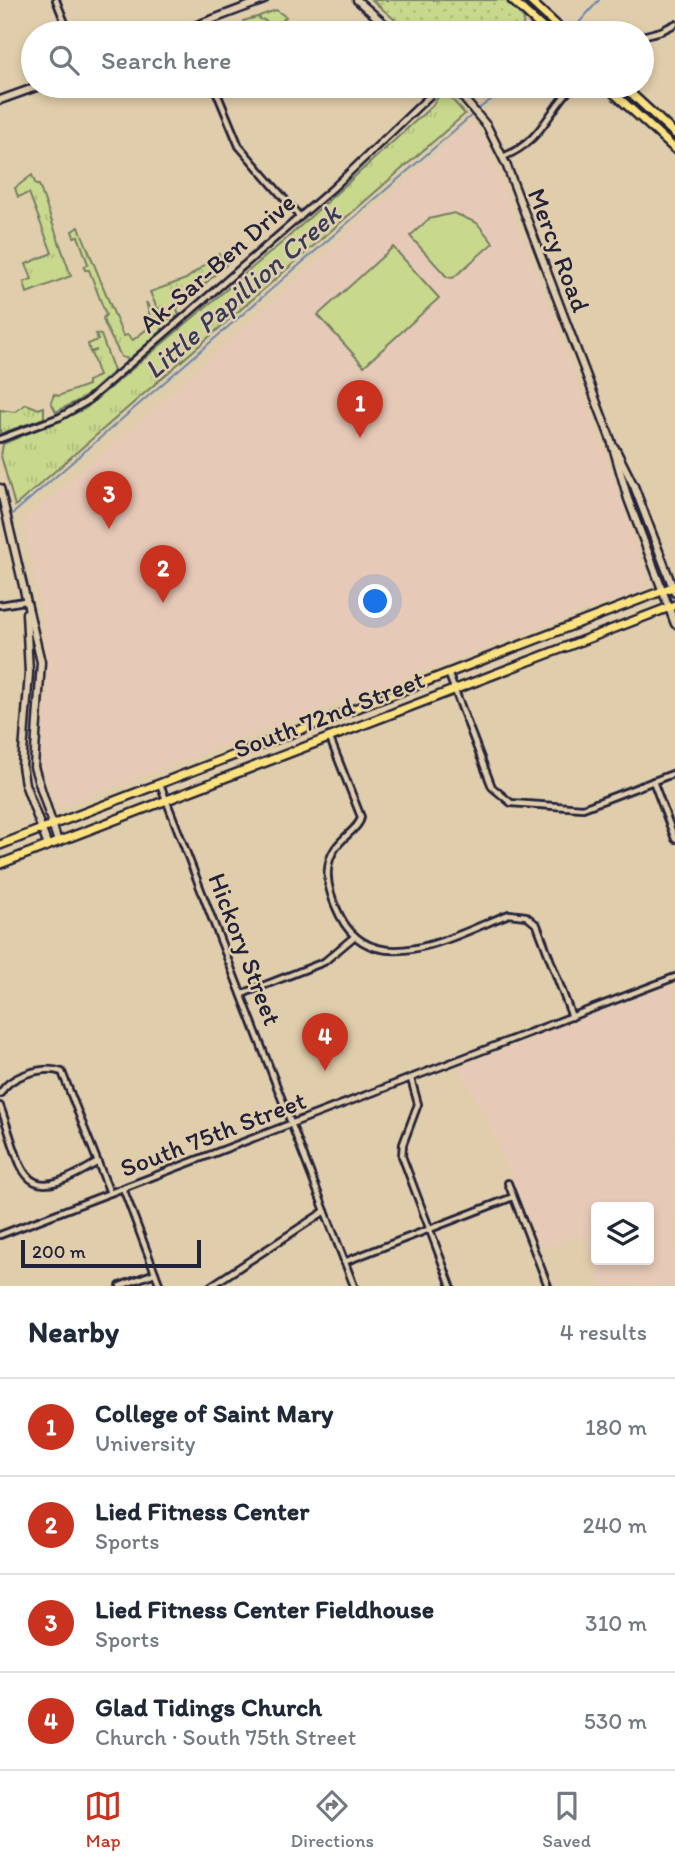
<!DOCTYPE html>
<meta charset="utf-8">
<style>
body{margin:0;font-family:Itim,sans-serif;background:#f6f6f7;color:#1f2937}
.controls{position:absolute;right:21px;bottom:21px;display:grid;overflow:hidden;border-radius:7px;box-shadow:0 4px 10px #0003}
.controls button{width:63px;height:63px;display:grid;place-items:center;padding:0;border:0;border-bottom:2px solid #e0e1e3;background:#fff;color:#1f2937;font:35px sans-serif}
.scale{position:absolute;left:21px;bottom:18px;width:180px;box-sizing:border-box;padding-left:7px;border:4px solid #22223b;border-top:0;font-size:19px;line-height:24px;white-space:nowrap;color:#22223b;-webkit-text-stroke:5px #e0cdab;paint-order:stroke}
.you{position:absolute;left:376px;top:602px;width:24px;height:24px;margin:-18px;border:5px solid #fff;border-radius:50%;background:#1a73e8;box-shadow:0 0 0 10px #1a73e833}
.badge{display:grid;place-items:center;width:46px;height:46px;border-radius:50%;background:#c8321e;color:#fff;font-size:23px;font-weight:700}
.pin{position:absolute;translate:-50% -58px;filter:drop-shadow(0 2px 4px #0008)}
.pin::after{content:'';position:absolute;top:37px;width:24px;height:21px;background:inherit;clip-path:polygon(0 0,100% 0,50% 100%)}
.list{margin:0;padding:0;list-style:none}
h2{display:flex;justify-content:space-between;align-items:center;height:91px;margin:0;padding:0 28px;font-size:30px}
h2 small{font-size:23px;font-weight:400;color:#747a83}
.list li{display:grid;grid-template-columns:46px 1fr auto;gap:21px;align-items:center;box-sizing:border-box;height:98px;padding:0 28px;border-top:2px solid #e0e1e3}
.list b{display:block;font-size:26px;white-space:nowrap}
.list p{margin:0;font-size:23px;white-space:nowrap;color:#747a83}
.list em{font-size:23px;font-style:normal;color:#747a83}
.icon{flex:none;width:38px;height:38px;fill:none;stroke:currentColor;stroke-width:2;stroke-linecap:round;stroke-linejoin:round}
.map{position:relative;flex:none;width:675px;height:1286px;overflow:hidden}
.search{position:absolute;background:#fff;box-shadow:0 4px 10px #0003;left:21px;right:21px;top:21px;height:77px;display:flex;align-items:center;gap:18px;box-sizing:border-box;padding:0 24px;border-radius:38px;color:#747a83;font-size:26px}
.sheet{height:483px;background:#fff}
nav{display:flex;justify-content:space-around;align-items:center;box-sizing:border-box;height:98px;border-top:2px solid #e0e1e3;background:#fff;font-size:19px;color:#747a83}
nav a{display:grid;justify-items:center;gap:4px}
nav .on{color:#c8321e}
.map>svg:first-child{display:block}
.built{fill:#e7c9b8;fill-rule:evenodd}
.grass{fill:url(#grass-tufts);stroke:#757e64;stroke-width:2}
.park{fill:url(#park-dots);stroke:#757e64;stroke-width:2}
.pitch{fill:#c8d98d;stroke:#757e64;stroke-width:2}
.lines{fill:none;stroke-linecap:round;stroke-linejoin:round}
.stream{stroke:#6c88ad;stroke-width:2}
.street-casing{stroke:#22223b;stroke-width:10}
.secondary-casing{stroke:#22223b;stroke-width:11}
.primary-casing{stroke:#22223b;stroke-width:12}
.street{stroke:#e0cdab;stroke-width:4.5}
.secondary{stroke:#e0cdab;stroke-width:6}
.primary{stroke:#fbe180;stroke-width:7}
.labels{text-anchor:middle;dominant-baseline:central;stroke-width:5;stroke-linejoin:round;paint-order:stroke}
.street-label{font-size:26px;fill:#22223b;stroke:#e0cdab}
.water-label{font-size:28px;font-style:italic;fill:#343c58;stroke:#e0cdab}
</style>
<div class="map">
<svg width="675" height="1286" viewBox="0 0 675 1286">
<defs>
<pattern id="grass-tufts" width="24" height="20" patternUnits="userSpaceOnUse" patternTransform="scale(1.75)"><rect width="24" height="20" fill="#c8d98d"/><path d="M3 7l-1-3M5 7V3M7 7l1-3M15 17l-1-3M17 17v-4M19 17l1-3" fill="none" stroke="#acba7b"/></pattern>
<pattern id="park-dots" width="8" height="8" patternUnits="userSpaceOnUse" patternTransform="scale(1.75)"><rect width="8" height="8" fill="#c8d98d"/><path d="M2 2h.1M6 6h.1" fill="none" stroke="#acba7b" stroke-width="1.8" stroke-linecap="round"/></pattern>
</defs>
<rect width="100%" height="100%" fill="#e0cdab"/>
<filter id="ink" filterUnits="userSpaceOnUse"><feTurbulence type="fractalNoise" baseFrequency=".0143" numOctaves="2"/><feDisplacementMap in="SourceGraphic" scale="14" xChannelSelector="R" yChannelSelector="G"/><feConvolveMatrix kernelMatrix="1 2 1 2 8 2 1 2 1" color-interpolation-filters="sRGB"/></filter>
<g filter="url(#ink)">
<!-- built -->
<g class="built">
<polygon points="470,122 486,142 609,464 647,578 645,585 641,590 62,806 56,802 44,776 40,749 49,687 42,613 24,520 152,411"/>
<path d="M675 984V1286H602L584 1233 542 1250 488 1121 458 1067ZM596 1207H649V1260H596Z"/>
</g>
<!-- grass -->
<g class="grass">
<polygon points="276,10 286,17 276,27 262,19 272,26 266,33 247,33 243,21 257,17 260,19 259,16"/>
<polygon points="441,93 450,97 465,114 15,506 1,456 3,444 85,409 285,240 432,106"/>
<polygon points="32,175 36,185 39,185 71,276 27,293 24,282 32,279 26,264 52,253 29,193 18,197 15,188"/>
<path d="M79 227 123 336 128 335 133 340 152 325 146 302 163 325 161 332 129 359 121 357C115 342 106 332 103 318L106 315 89 270H85L84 267 88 264 78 236 74 237 72 231Z"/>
<polygon points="219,254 226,265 177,308 179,316 168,319 156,306 150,292 186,279"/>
<polygon points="96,334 101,335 114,371 85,397 56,412 51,402 54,394 58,396 88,385 88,381 99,376 91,353 97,350 90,352 88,344 98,340"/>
<polygon points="26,404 39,409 44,407 44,418 0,434 0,410 15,412"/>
</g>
<!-- park -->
<polygon class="park" points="372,0 507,0 524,17 523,25 515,33 410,33"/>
<!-- pitch -->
<g class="pitch">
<polygon points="454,213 477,223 493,243 453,278 447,277 410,236 429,219"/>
<polygon points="393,247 439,298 364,366 318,315"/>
</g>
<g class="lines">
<!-- stream -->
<g class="stream">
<polyline points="570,33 599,0"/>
<polyline points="476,111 509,86"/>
<polyline points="9,517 472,115"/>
</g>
<defs>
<g id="street">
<polyline points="56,0 69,33"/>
<polyline points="642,36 661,31 675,24"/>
<polyline points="214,86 239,146 300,217"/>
<path d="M503 157C542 141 546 114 573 86"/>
<polyline points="0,439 60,417 86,402 333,188 440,86"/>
<polyline points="0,605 25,601"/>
<polyline points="449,675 492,787 511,803 583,808 675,773"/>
<path d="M329 736 361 817C359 832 330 840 328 869 326 885 333 902 340 916 374 984 459 933 509 914L526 916 537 925 572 1017"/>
<polyline points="653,781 675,839"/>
<polyline points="160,784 354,1286"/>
<polyline points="242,994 324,962 355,936"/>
<polyline points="411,1079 418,1104 403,1144 402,1156 451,1286"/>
<path d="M0 1094C9 1076 43 1065 62 1072L110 1193"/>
<path d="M0 1106C25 1174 19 1210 98 1162"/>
<polyline points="508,1183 548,1286"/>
<polyline points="123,1188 160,1286"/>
<polyline points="0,1235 675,977"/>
<polyline points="344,1262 513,1197"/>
<polyline points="120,1286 155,1273"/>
<polyline points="211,1286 325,1211"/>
</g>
<g id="secondary">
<polyline points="357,0 395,33"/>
<polyline points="176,33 264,0"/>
<polyline points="453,86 487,126 506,164 611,440 628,499 675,624"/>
<polyline points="0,100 39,86"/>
<polyline points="615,448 634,486 675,593"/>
<polyline points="0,488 41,662 34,767 58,842"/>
<polyline points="26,613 29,673 22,766 25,784 48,846"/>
</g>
<g id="primary">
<polyline points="512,0 548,33"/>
<polyline points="529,0 565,33"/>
<polyline points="606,86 675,149"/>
<polyline points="623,86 675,134"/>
<polyline points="0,845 675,586"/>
<polyline points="0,864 675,605"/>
</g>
</defs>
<!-- street casing -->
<use href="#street" class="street-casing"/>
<!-- secondary casing -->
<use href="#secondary" class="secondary-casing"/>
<!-- primary casing -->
<use href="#primary" class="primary-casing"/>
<!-- street -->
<use href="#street" class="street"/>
<!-- secondary -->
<use href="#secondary" class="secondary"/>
<!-- primary -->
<use href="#primary" class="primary"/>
</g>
</g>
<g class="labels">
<!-- street labels -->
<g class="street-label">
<text transform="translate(559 250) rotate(69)">Mercy Road</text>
<text transform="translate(217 263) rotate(-41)">Ak-Sar-Ben Drive</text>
<text transform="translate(329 714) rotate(-21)">South 72nd Street</text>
<text transform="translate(245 949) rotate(69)">Hickory Street</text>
<text transform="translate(213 1134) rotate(-21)">South 75th Street</text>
</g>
<!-- water labels -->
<g class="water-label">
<text transform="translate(242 291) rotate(-41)">Little Papillion Creek</text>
</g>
</g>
</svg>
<div class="controls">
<button><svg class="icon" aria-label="layers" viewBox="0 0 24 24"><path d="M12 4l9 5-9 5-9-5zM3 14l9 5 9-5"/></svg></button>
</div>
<div class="scale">200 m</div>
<div class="you"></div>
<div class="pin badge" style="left:360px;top:438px">1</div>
<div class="pin badge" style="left:163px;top:603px">2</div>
<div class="pin badge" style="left:109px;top:529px">3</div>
<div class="pin badge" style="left:325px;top:1071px">4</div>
<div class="search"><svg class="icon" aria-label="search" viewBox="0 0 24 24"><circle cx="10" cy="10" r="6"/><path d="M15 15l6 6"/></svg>Search here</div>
</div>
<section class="sheet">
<h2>Nearby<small>4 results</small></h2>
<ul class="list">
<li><span class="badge">1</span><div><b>College of Saint Mary</b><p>University</p></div><em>180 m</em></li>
<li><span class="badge">2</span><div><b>Lied Fitness Center</b><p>Sports</p></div><em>240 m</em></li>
<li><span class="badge">3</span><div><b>Lied Fitness Center Fieldhouse</b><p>Sports</p></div><em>310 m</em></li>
<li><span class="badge">4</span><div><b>Glad Tidings Church</b><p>Church · South 75th Street</p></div><em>530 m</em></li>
</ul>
</section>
<nav>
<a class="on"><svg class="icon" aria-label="map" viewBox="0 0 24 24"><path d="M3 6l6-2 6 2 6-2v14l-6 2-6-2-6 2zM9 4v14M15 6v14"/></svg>Map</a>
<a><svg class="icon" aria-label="directions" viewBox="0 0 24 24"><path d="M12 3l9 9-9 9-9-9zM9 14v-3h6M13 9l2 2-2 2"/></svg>Directions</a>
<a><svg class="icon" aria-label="saved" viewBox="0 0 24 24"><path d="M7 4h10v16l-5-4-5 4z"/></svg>Saved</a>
</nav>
